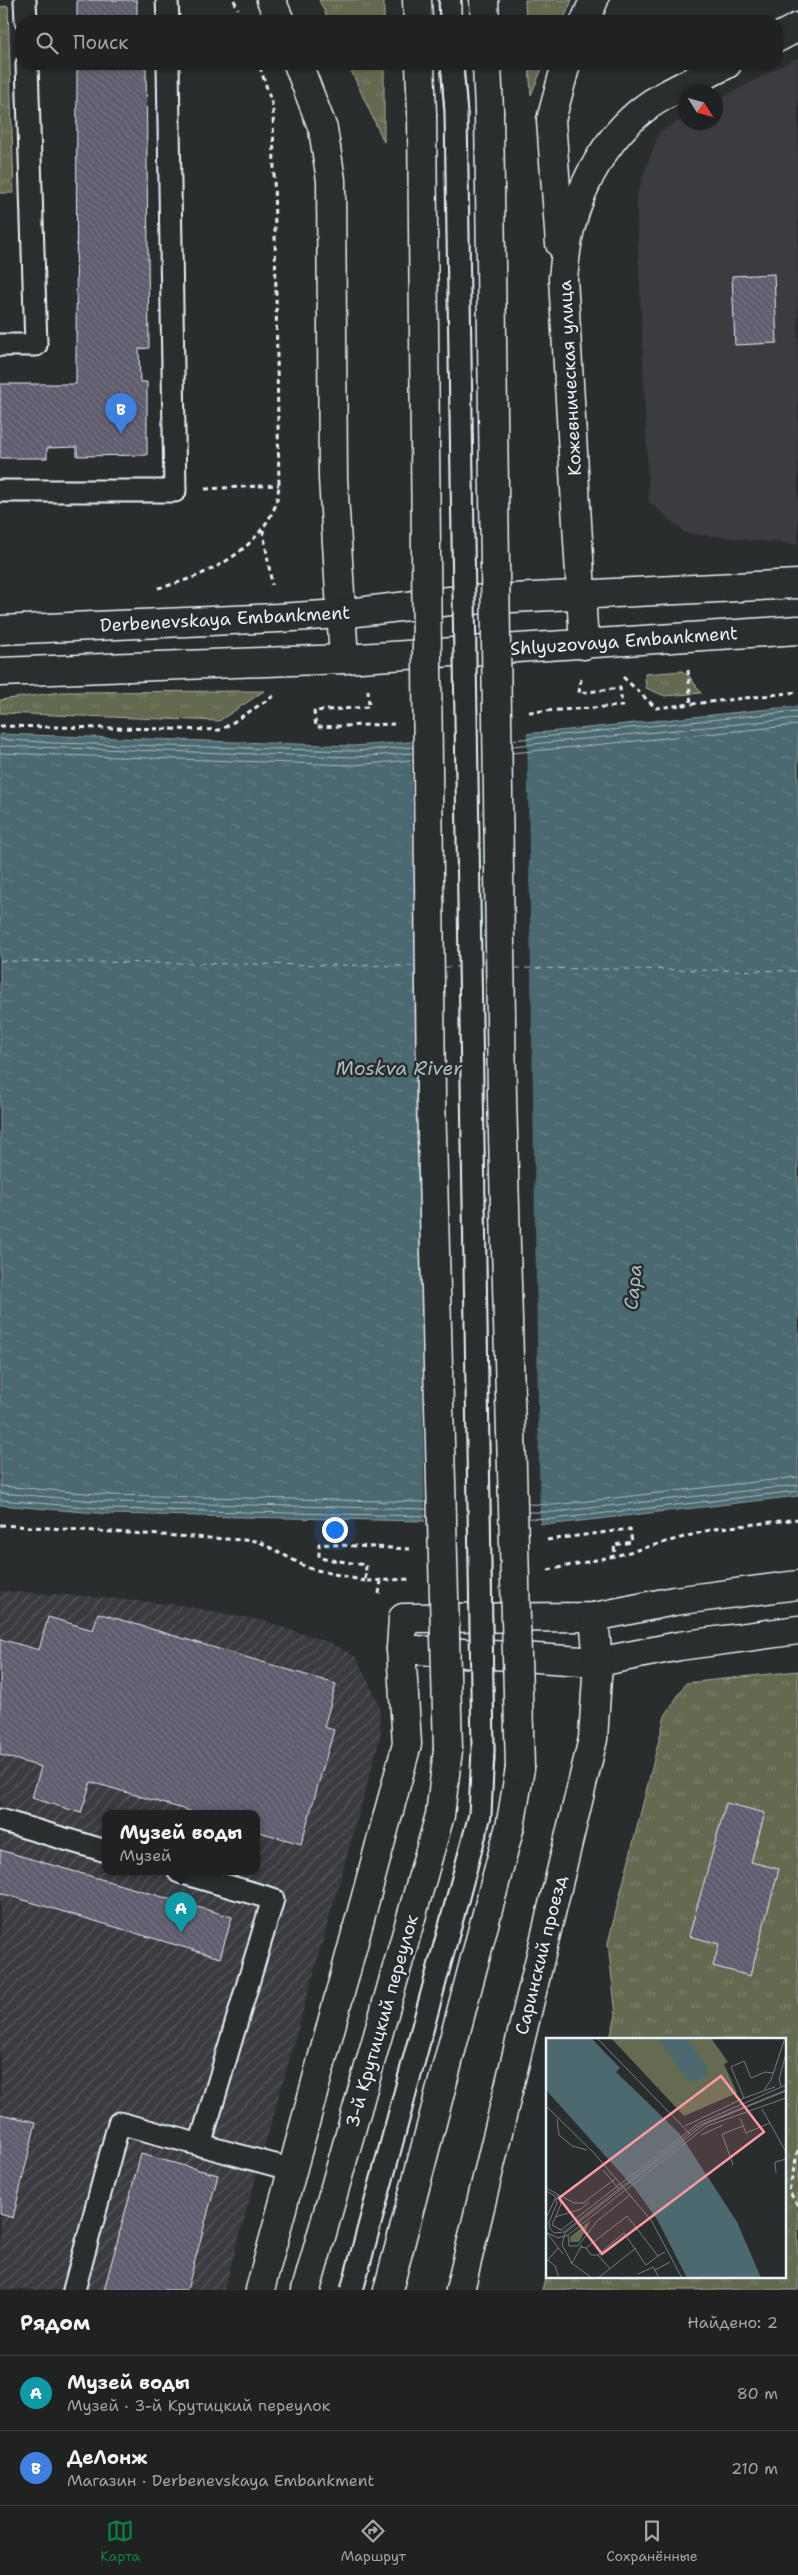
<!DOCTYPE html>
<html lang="ru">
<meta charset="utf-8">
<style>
body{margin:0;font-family:"Shantell Sans",sans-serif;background:#282a2a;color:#f1f3f6}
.compass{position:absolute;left:678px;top:85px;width:45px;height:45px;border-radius:50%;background:#202222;box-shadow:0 1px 4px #0004;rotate:127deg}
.you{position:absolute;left:334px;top:1529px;width:18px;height:18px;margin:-12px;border:4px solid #fff;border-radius:50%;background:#1a73e8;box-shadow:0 0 0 8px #1a73e833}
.badge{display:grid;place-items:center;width:32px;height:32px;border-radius:50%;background:#0b8043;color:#fff;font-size:16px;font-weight:700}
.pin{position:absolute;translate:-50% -41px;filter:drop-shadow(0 1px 2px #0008)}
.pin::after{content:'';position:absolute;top:26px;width:18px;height:15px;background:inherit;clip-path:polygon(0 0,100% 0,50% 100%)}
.popup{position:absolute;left:102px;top:1810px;width:158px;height:65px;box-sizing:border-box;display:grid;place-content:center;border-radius:10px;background:#202222;filter:drop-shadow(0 1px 4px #0005);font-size:16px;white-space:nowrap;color:#a2a4a5}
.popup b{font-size:19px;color:#f1f3f6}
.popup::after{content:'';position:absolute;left:50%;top:100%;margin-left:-10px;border:10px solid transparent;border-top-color:#202222}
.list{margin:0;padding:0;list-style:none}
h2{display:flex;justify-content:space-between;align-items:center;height:65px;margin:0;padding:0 20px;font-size:21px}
h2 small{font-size:16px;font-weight:400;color:#a2a4a5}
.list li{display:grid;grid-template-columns:32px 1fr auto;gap:15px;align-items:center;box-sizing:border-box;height:75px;padding:0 20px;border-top:1px solid #3d3f40}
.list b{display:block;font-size:19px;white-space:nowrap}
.list p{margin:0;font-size:16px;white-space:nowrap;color:#a2a4a5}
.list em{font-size:16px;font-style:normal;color:#a2a4a5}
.icon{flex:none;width:28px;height:28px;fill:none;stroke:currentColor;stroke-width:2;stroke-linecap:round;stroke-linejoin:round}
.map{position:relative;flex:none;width:798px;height:2290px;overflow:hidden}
.search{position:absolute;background:#202222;box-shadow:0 1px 4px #0004;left:15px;right:15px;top:15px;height:55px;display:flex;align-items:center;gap:12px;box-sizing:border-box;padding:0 18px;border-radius:20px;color:#a2a4a5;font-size:19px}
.sheet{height:215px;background:#202222}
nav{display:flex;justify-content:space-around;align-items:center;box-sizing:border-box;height:70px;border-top:1px solid #3d3f40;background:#202222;font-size:14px;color:#a2a4a5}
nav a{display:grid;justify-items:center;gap:2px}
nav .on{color:#0b8043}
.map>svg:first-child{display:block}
.built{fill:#3a3b41}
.industrial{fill:url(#industrial-furrows);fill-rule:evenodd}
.grass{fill:url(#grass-tufts);stroke:#a6aea4}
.water{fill:url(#water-ripples);stroke:#8a9fa6}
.pier{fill:#2a2d2e}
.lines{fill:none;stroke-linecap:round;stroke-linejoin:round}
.shore{stroke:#aabbc1;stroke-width:1}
.ferry{stroke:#aabbc1;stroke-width:1;stroke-dasharray:6 5;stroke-linecap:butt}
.building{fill:url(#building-back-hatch);stroke:#e8f1f8}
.service-casing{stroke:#e8f1f8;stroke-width:25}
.secondary-casing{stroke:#e8f1f8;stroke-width:31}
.path{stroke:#e8f1f8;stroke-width:3;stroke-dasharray:5 4;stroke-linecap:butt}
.service{stroke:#2a2d2e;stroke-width:21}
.secondary{stroke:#2a2d2e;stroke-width:28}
.tram{stroke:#e8f1f8;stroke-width:1}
.service-bridge-casing{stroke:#e8f1f8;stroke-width:25;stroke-linecap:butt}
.secondary-bridge-casing{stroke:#e8f1f8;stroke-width:31;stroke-linecap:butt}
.service-bridge{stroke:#2a2d2e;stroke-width:21}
.secondary-bridge{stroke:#2a2d2e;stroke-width:28}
.labels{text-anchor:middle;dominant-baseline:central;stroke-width:5;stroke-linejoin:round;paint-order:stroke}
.street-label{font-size:18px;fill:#e8f1f8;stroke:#2a2d2e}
.water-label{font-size:19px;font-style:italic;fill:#aabbc1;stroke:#2a2d2e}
.inset-river{fill:none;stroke:#4c696f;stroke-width:2.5}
.inset-road{fill:none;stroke:#767b7f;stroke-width:1}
.view{fill:#ff9aa2;fill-opacity:0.15;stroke:#ff9aa2;stroke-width:2.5}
.inset-edge{fill:none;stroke:#e8f1f8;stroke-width:2.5}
</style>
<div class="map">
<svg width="798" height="2290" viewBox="0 0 798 2290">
<defs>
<pattern id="industrial-furrows" width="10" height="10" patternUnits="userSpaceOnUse" patternTransform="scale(1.25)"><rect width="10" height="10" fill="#3a3b41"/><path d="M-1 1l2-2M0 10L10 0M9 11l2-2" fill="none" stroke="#56585d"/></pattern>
<pattern id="grass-tufts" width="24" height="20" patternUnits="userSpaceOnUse" patternTransform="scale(1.25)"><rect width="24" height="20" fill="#646b50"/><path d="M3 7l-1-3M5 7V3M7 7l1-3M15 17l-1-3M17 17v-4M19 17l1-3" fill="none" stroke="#7a816a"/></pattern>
<pattern id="water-ripples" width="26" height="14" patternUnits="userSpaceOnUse" patternTransform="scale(1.25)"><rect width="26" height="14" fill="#4c696f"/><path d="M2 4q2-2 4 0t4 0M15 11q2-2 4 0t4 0" fill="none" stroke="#667f84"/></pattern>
<pattern id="building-back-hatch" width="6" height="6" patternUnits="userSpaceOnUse" patternTransform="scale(1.25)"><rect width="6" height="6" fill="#5e5b6d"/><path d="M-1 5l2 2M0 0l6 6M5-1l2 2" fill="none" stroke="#757383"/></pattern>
</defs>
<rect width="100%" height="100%" fill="#2a2d2e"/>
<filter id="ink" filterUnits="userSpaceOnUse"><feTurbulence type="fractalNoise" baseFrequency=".02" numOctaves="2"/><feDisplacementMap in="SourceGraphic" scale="10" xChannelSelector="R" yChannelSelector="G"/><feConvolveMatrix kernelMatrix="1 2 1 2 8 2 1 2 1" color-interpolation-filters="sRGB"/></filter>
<g filter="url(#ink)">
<!-- built -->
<polygon class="built" points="798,57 798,545 685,533 649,502 636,197 659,132 685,118 686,122 716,122 716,101"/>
<!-- industrial -->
<path class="industrial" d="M0 1591 85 1596 180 1605 264 1621 331 1643 356 1657 379 1704 381 1735 224 2290H0ZM106 1814H256V1872H106Z"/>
<!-- grass -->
<g class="grass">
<polygon points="319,0 384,0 384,21 329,21"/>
<polygon points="525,0 572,0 563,21 526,21"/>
<polygon points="8,6 14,193 0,193 0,7"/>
<polygon points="348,64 384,64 384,142"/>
<polygon points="529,64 544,64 531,95"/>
<polygon points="682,671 690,677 701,693 665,696 646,688 645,674"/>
<polygon points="264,691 219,721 0,713 0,700 61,692"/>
<polygon points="798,1671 798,2290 542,2290 547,2271 547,2276 784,2276 784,2039 610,2039 616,2015 608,1943 665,1716 686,1683"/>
</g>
<!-- water -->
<polygon class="water" points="798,706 798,1496 554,1524 109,1514 0,1505 0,734 354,746 549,732"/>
<!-- pier -->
<polygon class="pier" points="527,731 540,1526 425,1523 411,739"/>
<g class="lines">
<!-- shore -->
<g class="shore">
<polyline points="0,739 53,743 354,751 413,747"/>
<polyline points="512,740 798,711"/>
<polyline points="0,746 354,757 413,753"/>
<polyline points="512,746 798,718"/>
<polyline points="0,753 353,765 413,760"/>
<polyline points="512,753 798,725"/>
<polyline points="0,1486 110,1495 427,1502"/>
<polyline points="0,1493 110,1502 427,1509"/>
<polyline points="0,1500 110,1509 427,1516"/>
<polyline points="528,1504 553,1505 798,1477"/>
<polyline points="528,1512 554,1512 798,1485"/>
<polyline points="528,1518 554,1519 798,1491"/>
</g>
<!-- ferry -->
<g class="ferry">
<polyline points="0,961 417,966"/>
<polyline points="444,967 460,967"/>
<polyline points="514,968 798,971"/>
</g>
</g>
<!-- building -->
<g class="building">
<polygon points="77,0 137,0 137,20 146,21 77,21"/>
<polygon points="77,64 146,64 149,348 139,349 140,382 147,382 147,455 77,456 77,447 47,448 47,458 0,458 0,384 76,384"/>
<polygon points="774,274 777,343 735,345 732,276"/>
<polygon points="98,1613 336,1684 324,1727 334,1730 301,1844 256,1831 256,1814 200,1814 91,1782 81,1813 32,1798 41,1767 0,1755 0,1639 39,1650 48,1617 93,1630"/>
<polygon points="726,1803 765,1813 751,1862 779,1869 750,1976 713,1966 719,1944 689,1936"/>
<polygon points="0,1850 232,1917 220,1958 0,1893"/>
<polygon points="0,2114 36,2122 13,2218 0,2214"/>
<polygon points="141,2154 218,2175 187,2290 104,2290"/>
</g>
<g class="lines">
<defs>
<g id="service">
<polyline points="25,0 26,21"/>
<polyline points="167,0 168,21"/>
<polyline points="450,0 451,21"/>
<polyline points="452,64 456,113"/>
<polyline points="0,345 36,345 27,64"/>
<polyline points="0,491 175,491 168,64"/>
<polyline points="0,1820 106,1851"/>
<polyline points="179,1872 273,1899 200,2145"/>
<polyline points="74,2290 119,2123 293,2170"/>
</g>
<g id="secondary">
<polyline points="271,0 280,21"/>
<polyline points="417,0 418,21"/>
<polyline points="484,0 485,21"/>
<polyline points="585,21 594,0"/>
<polyline points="777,38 798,27"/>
<polyline points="298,64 323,129 331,180 333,478 344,659"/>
<polyline points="420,64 422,114"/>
<polyline points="487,64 489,111"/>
<polyline points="560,244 551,120 566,64"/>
<polyline points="0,630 278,618 340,614 450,601 798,584"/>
<path d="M584 645 563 278C565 262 566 245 570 229 582 180 610 131 652 103 675 88 703 77 727 64"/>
<polyline points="0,672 344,659 798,630"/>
<polyline points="401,1649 598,1662 679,1646 798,1630"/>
<polyline points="260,2290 407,1744 401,1649 403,1618 594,1617 674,1601 798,1585"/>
<polyline points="306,2290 440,1815 448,1750"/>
<polyline points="388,2290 511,1822 520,1768"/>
<polyline points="460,2290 593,1739 598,1662 594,1617"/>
</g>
</defs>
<!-- service casing -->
<use href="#service" class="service-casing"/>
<!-- secondary casing -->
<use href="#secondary" class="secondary-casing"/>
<!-- path -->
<g class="path">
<polyline points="234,0 238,9"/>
<polyline points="205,489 279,485"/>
<polyline points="263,530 272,585"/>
<path d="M158 588C202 578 252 555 273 511 277 504 278 493 279 485L273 107 259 64"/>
<polyline points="688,670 691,705"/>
<polyline points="623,677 656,708 798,692"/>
<polyline points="368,690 369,707 314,711 316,727 394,724"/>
<polyline points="529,712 622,706 620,688 579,693 581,679"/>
<polyline points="0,726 221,730 275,695"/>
<polyline points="0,1525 258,1541 308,1568 365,1581"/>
<polyline points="547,1540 630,1529 632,1542 614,1545 615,1556"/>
<polyline points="410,1549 319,1544 319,1558 366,1565 365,1581 412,1579"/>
<polyline points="548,1570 615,1556 713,1529 798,1519"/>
<polyline points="379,1594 381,1581"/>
<polyline points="798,2150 789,2191 798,2206"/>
</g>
<!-- service -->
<use href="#service" class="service"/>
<!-- secondary -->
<use href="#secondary" class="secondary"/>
<!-- tram -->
<g class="tram">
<polyline points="439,0 440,21"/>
<polyline points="461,0 461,21"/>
<polyline points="342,2290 469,1814 472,1749 445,113 441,64"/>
<polyline points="361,2290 489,1817 495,1760 467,112 463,64"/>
</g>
<defs>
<polyline id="service-bridge" points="352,2290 480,1815 483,1749 456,113"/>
<g id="secondary-bridge">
<polyline points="489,111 502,1097 520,1768"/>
<polyline points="422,114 431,1098 448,1750"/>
</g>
</defs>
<!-- service-bridge casing -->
<use href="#service-bridge" class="service-bridge-casing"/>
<!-- secondary-bridge casing -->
<use href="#secondary-bridge" class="secondary-bridge-casing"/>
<!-- service-bridge -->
<use href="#service-bridge" class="service-bridge"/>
<!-- secondary-bridge -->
<use href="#secondary-bridge" class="secondary-bridge"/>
</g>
</g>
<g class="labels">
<!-- street labels -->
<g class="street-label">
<text transform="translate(570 378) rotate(-93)">Кожевническая улица</text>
<text transform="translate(225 619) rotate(-3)">Derbenevskaya Embankment</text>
<text transform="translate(624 641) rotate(-4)">Shlyuzovaya Embankment</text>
<text transform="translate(541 1955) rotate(-76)">Саринский проезд</text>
<text transform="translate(382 2021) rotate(-74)">3-й Крутицкий переулок</text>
</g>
<!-- water labels -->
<g class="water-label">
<text x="399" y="1068">Moskva River</text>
<text transform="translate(633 1287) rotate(-84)">Сара</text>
</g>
</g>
<!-- overview -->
<g transform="translate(546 2038)">
<rect width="240" height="240" fill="#2a2d2e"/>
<path d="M65 0H165L182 24 178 26 191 55 138 78ZM45 182 33 204H24V199Z" fill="#646b50"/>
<path d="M0 0H45L74 30 70 34 134 96 191 184 215 240H141L112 183 90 152 0 52ZM111 0H140L161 29 160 39 147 43 141 41Z" fill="#4c696f"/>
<path class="inset-river" d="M4 0 39 40 86 50M0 8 95 126M54 71 86 50M73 95 91 80 86 51M104 138 147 196 168 240"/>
<path class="inset-road" d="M51 0 144 96M235 48 233 41 240 16M218 52 225 42 239 0M198 60 185 29 198 23 205 40 219 34 227 35M0 68 48 115 105 182 136 240M216 71 240 114M194 80 200 95 224 85M11 81 13 97 26 108 41 112M139 88 198 60 229 49M155 97 177 87M187 127 176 96 197 88M57 132 73 151M230 135 229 124 240 121M0 150 28 165H37L69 141M0 153 9 158 11 165 3 184 4 191 8 195 18 194 154 87 240 52M11 156 15 166 6 187 15 192 153 85 240 47M9 179 35 171 43 164M0 180 9 161 16 159M0 194 12 200 22 197 161 88 240 60M1 195 17 216M22 197 23 208H32L51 183 84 157M35 209 40 210 81 178 112 218 119 214M40 210 45 217H52M2 222 9 228 13 240M1 223 12 210M24 224 46 240M26 225 16 207 19 195 159 86 240 53M26 225 36 207M64 231 52 217 78 195 100 227 112 218M92 236 107 229 109 232M52 240 90 210M113 240 109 232 124 224"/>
<path class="view" d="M175 38 218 94 56 216 13 160Z"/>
<rect width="240" height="240" class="inset-edge"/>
</g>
</svg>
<svg class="compass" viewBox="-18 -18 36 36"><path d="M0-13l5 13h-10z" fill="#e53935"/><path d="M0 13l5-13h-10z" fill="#a2a4a5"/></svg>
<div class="you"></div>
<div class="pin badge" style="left:181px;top:1933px;background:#0f9aa8">A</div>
<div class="popup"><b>Музей воды</b>Музей</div>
<div class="pin badge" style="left:121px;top:434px;background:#3f7fe0">B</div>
<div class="search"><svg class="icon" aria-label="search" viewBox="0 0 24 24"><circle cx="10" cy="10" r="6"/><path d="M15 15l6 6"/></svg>Поиск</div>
</div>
<section class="sheet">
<h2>Рядом<small>Найдено: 2</small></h2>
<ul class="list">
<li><span class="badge" style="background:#0f9aa8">A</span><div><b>Музей воды</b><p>Музей · 3-й Крутицкий переулок</p></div><em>80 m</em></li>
<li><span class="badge" style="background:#3f7fe0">B</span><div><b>ДеЛонж</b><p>Магазин · Derbenevskaya Embankment</p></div><em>210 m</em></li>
</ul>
</section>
<nav>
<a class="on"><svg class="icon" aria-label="map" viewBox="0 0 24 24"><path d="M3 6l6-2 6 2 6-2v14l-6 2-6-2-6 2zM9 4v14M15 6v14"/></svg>Карта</a>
<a><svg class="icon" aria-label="directions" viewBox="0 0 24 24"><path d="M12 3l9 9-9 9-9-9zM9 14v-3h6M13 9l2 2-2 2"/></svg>Маршрут</a>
<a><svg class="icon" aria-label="saved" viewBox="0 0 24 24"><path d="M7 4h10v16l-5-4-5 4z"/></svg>Сохранённые</a>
</nav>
